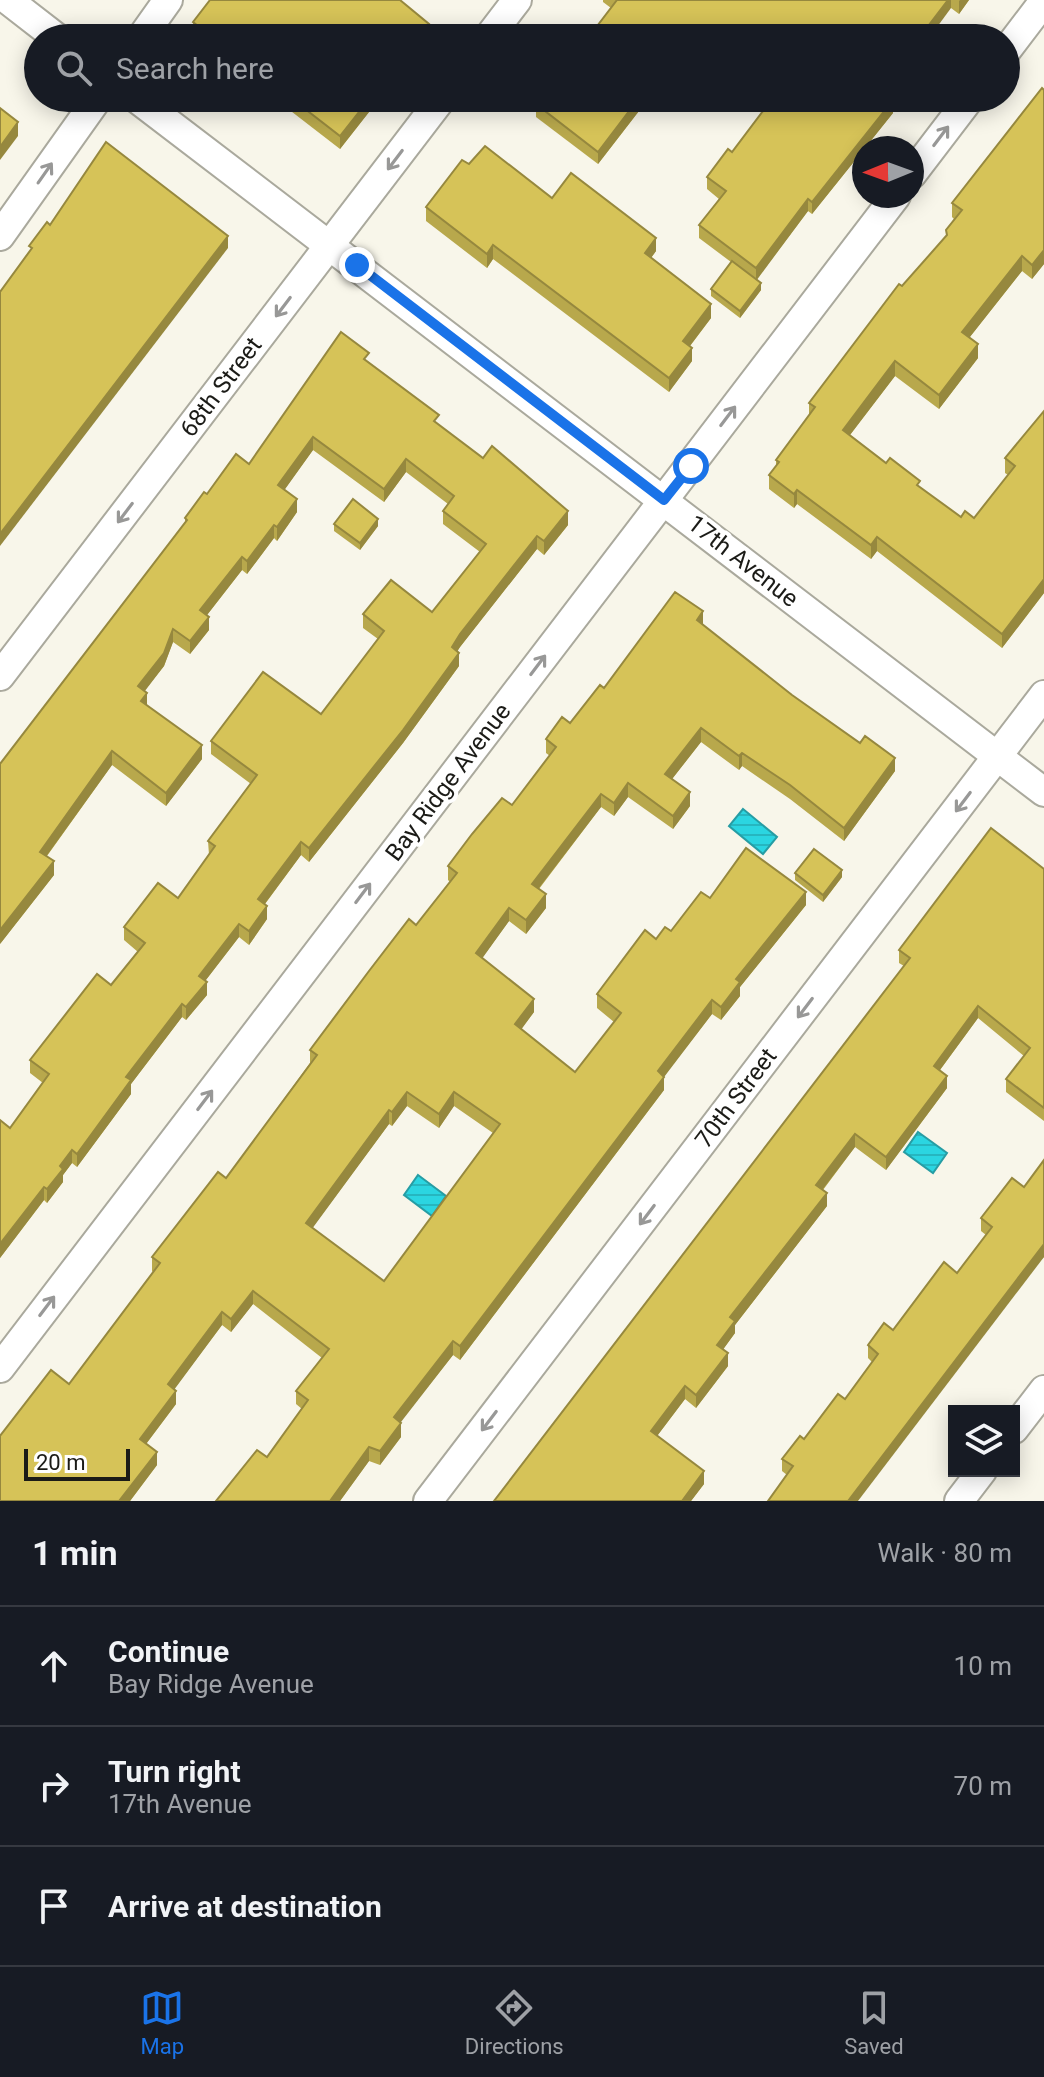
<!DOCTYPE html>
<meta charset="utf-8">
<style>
body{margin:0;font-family:Roboto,sans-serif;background:#242831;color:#f1f3f6}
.controls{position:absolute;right:24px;bottom:24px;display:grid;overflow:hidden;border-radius:0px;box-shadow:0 4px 20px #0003}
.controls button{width:72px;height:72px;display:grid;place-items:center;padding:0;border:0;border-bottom:2px solid #363941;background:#171b24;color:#f1f3f6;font:40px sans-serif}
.compass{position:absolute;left:852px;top:136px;width:72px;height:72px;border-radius:50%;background:#171b24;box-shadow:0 4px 20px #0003;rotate:269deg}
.scale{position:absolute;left:24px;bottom:20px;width:106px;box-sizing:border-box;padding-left:8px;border:4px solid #1b1b17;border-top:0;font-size:22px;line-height:28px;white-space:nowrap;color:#1b1b17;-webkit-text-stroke:6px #fff;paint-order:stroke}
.stop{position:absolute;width:24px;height:24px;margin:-18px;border:6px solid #1a73e8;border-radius:50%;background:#fff}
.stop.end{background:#1a73e8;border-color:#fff;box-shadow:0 2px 8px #0008}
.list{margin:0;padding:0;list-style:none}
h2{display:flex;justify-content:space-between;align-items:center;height:104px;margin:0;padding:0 32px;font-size:34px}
h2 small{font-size:26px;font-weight:400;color:#9ea1a6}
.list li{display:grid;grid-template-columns:52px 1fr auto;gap:24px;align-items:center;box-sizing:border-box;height:120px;padding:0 32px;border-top:2px solid #363941}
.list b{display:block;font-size:30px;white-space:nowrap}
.list p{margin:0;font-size:26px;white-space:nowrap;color:#9ea1a6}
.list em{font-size:26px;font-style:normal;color:#9ea1a6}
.icon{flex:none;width:44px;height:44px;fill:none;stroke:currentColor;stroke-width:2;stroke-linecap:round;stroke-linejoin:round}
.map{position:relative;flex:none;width:1044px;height:1501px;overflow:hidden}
.search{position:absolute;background:#171b24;box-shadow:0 4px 20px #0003;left:24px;right:24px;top:24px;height:88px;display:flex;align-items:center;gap:20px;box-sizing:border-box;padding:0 28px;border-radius:44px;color:#9ea1a6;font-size:30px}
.sheet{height:464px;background:#171b24}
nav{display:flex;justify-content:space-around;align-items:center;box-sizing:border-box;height:112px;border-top:2px solid #363941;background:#171b24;font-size:22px;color:#9ea1a6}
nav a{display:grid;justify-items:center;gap:4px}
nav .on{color:#1a73e8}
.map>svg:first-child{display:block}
.water{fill:url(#water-rules);stroke:#269da4;stroke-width:2}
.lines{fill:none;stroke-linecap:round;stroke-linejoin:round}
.street-casing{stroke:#aaa99d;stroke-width:32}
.street{stroke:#fff;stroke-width:28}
.wall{fill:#b8a84c;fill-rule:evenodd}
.shaded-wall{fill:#96883e}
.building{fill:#d6c358;stroke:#96883e;stroke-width:2;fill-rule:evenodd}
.oneway{stroke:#989897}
.route{stroke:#1a73e8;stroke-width:10}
.labels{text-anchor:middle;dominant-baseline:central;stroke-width:8;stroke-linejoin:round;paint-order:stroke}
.street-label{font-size:24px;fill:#1b1b17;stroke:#fff}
</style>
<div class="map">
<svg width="1044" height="1501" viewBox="0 0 1044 1501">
<defs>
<pattern id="water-rules" width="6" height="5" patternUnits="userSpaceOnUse" patternTransform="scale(2)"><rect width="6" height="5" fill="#2bd5e1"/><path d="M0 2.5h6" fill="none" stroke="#26b6c0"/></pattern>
</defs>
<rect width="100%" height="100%" fill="#f8f6ea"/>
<!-- water -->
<g class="water">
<polygon points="743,809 777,837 763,854 729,826"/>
<polygon points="918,1132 947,1153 933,1173 904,1152"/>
<polygon points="418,1175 446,1196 432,1216 404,1195"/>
</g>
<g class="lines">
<defs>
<g id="street">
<polyline points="8,0 57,38"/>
<polyline points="141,38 168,0"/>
<polyline points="488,38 517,0"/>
<polyline points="1006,51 1044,1"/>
<polyline points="136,98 1044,792"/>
<polyline points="912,174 970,98"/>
<polyline points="0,236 98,98"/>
<polyline points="0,676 442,98"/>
<polyline points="0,1368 896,196"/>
<polyline points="1014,1429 1044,1390"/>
<polyline points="428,1501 1044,695"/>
<polyline points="959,1501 982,1471"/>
</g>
</defs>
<!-- street casing -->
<use href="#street" class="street-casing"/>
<!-- street -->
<use href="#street" class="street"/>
</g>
<!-- wall -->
<g class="wall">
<polygon points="603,0 969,0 959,14 951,8 611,8 603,2"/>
<polygon points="193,22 429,37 429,38 197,38 193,35"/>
<polygon points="1044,90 1044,264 1032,279 1022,271 969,338 978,358 939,409 895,376 850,435 886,463 961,517 974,518 1008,475 1005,473 1005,458 1044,411 1044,593 1002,648 877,551 871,559 797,504 794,508 769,489 769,475 776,466 776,460 809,415 809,403 902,286 946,237 946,230 954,219 952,217 952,203"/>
<polygon points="274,98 380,98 340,149"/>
<polygon points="649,98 598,164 536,117 536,104"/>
<polygon points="676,98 701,98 690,109"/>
<polygon points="745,98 890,98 893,113 812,214 808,211 756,280 761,290 740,318 711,296 711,289 731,262 699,238 699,225 719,199 707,189 707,177 732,152 763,111"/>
<polygon points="469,164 552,198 656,251 651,258 711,318 690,346 692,361 669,392 493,259 487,268 426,221 426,207"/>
<polygon points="369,362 439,425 568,525 544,555 537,549 460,647 457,651 459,666 403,743 309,862 301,855 265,904 267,919 249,945 239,937 205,981 207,995 186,1020 182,1017 131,1084 131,1094 77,1167 72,1163 63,1175 63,1182 47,1203 44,1200 0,1258 0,1120 10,1128 43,1083 30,1073 30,1060 111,985 138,952 124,940 124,927 178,898 209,855 208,841 251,784 211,754 211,741 321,714 378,639 363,628 363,614 432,612 480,552 443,524 443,511 448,504 406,472 384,502 313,450 284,490 297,512 277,541 274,538 247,574 242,570 207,615 209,630 190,654 173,642 164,666 144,691 147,705 202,759 166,806 112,765 47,856 54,875 0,944 185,523 185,518 207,494 249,464"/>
<polygon points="334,524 378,526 360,550 334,531"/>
<path d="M703 625 792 695 895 771 844 841 790 799 742 766 739 770 701 742 672 779 690 806 673 829 628 797 614 816 601 807 539 889 546 908 526 934 509 921 482 958 534 1012 521 1029 575 1072 614 1022 597 1008V994L656 939 671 931 710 898 806 905 740 987V996L721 1020 712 1014 664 1076V1090L460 1360 453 1355 400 1422 401 1437 380 1465 369 1461 340 1501H216L267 1457 302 1409 296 1404V1391L322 1358 253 1304 231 1332 222 1325 174 1389 176 1404 146 1444 157 1465 130 1501H0L69 1384 153 1272 152 1271V1257L226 1178 310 1063V1050L416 925 450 882 448 880V866L512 805 550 756 546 753V739L570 723 604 688ZM407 1106 439 1128 454 1106 493 1133 384 1281 312 1228 389 1124 392 1126Z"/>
<polygon points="1044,869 1044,1121 1006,1092 1006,1079 1024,1056 978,1018 940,1070 947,1088 886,1170 855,1147 823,1190 827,1206 735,1325 735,1333 723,1349 728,1366 696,1408 685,1399 657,1436 704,1484 691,1501 494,1501 904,966 899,963 899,950"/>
<polygon points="795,873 842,877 823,902 795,880"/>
<polygon points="1024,1187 1044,1257 787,1475 782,1471 782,1459 845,1399 872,1362 868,1358 868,1345 893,1330 957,1273 986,1235 981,1231 981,1218"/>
</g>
<!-- shaded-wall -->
<g class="shaded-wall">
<polygon points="948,0 951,0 951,8 929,38 919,38"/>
<polygon points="960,0 969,0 959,14 959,1"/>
<polygon points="429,24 429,37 418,38"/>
<polygon points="370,98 380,98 340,149 340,136"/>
<polygon points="639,98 649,98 598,164 598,152"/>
<polygon points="690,98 701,98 690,109"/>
<polygon points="893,100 893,113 812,214 812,202"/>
<polygon points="18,122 18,136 0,160 0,147"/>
<polygon points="808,199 808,211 756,281 756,268"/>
<polygon points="228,236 228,248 0,546 0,534"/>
<polygon points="656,238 656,251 645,266 645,253"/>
<polygon points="493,245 493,259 487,268 487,254"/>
<polygon points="1044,250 1044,264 1032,279 1032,265"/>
<polygon points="1022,256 1022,271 962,347 962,332"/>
<polygon points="761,283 761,290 740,318 740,311"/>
<polygon points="711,304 711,318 683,355 683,341"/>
<polygon points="978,344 978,358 939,409 939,395"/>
<polygon points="692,348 692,361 669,392 669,378"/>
<polygon points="895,361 895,376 843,444 843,430"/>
<polygon points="313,437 313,450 278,499 278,485"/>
<polygon points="406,459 406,472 384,502 384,489"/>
<polygon points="797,490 797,504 794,508 794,494"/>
<polygon points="297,499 297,512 277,541 277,527"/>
<polygon points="568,511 568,525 544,555 544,541"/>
<polygon points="378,519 378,526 360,550 360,543"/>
<polygon points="274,525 274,538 247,574 247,561"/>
<polygon points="537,536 537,549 460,647 452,660 452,647 460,634"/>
<polygon points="877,537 877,551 871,559 871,545"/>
<polygon points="242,557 242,570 200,624 200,610"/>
<polygon points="1044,579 1044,593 1002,648 1002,634"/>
<polygon points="703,611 703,625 697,620"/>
<polygon points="209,617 209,630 190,654 190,641"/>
<polygon points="173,629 173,642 164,666 138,700 138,686"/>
<polygon points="459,653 459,666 403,743 309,862 309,848"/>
<polygon points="147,693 147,706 141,701"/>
<polygon points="701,728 701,742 665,788 665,774"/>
<polygon points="202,745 202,759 166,806 166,793"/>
<polygon points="112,751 112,765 40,865 40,852"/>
<polygon points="742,753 742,766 739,770 739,756"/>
<polygon points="895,758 895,771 844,841 844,828"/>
<polygon points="628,783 628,797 614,816 614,803"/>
<polygon points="690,792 690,806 673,829 673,816"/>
<polygon points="601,794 601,807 532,897 532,884"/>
<polygon points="301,842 301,855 258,913 258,899"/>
<polygon points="54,861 54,875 0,944 0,930"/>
<polygon points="842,870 842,877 823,902 823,895"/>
<polygon points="806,892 806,905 740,987 740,996 721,1020 721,1007 736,979"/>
<polygon points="546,894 546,908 526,934 526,920"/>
<polygon points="267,906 267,919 249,945 249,931"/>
<polygon points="509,908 509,921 476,967 476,953"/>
<polygon points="239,924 239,937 199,989 199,976"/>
<polygon points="207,982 207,995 186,1020 186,1007"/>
<polygon points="534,999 534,1012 515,1038 515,1024"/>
<polygon points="712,1000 712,1014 658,1085 658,1071"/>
<polygon points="182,1004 182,1017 131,1084 131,1094 77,1167 77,1154 126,1077"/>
<polygon points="978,1006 978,1018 934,1078 934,1066"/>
<polygon points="947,1076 947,1088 886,1170 886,1157"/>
<polygon points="664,1077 664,1090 460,1360 460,1346"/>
<polygon points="407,1092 407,1106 392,1126 392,1112"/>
<polygon points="454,1092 454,1106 439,1128 439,1114"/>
<polygon points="389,1110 389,1124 306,1237 306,1223"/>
<polygon points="855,1134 855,1147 816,1198 816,1185"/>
<polygon points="72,1150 72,1163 63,1175 63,1182 47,1203 47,1189 60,1166"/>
<polygon points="44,1187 44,1200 0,1258 0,1244"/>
<polygon points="827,1193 827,1206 735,1325 735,1333 717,1358 717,1345 730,1317"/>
<polygon points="1044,1244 1044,1257 858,1501 848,1501"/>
<polygon points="253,1291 253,1304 231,1332 231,1319"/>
<polygon points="222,1312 222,1325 168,1398 168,1384"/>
<polygon points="453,1341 453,1355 394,1431 394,1417"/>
<polygon points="728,1353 728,1366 696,1408 696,1395"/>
<polygon points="685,1386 685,1399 651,1444 651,1431"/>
<polygon points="176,1391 176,1404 140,1452 140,1439"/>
<polygon points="401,1423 401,1437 380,1465 380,1451"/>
<polygon points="369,1447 369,1461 340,1501 330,1501"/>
<polygon points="157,1452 157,1465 130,1501 119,1501"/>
<polygon points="704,1471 704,1484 691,1501 682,1501"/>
</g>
<!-- building -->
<g class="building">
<polygon points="210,0 400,0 429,24 418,38 213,38 193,22"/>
<polygon points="617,0 948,0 919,38 588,38"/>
<polygon points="1042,88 1044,90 1044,250 1032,265 1022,256 962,332 978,344 939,395 895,361 843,430 886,463 890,458 920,481 917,485 961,517 965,511 974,518 1015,466 1005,458 1044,411 1044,579 1002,634 877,537 871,545 797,490 794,494 769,475 779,462 776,460 815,407 809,403 899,284 902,286 947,235 946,230 962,210 952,203"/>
<polygon points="291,98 370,98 340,136"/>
<polygon points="541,98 639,98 598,152 536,104"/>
<polygon points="762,98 890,98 893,100 812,202 808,199 756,268 699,225 726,191 707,177 728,149 732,152 769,103"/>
<polygon points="0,108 18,122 0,147"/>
<polygon points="106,142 228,236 0,534 0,292 32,248 29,246 47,222 50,225"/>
<polygon points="485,146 552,198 571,173 656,238 645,253 711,304 683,341 692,348 669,378 493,245 487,254 426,207 462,160 469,164"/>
<polygon points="732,261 761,283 740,311 711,289"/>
<polygon points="341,332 369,353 364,359 439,415 434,421 483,458 492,446 568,511 544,541 537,536 460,634 452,647 459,653 403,730 309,848 301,842 258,899 267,906 249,931 239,924 199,976 207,982 186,1007 182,1004 126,1077 131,1080 77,1154 72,1150 60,1166 63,1169 47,1189 44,1187 0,1244 0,1120 10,1128 49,1074 30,1060 97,974 111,985 145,943 124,927 158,883 178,898 215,846 208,841 257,775 211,741 263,672 321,714 384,631 363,614 391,580 432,612 486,544 443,511 454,496 406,459 384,489 313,437 278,485 297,499 277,527 274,525 247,561 242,557 200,610 209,617 190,641 173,629 164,653 138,686 147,693 141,701 202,745 166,793 112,751 40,852 54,861 0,930 0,764 187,520 185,518 204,492 207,494 236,454 249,464"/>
<polygon points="353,499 378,519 360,543 334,524"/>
<path d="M675 592 703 611 697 620 792 695 860 743 865 736 895 758 844 828 790 785 742 753 739 756 701 728 665 774 690 792 673 816 628 783 614 803 601 794 532 884 546 894 526 920 509 908 476 953 534 999 515 1024 575 1072 621 1013 597 994 645 930 656 939 665 927 671 931 701 892 710 898 746 848 806 892 736 979 740 982 721 1007 712 1000 658 1071 664 1077 460 1346 453 1341 394 1417 401 1423 380 1451 369 1447 330 1501H216L257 1450 267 1457 308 1400 296 1391 329 1349 253 1291 231 1319 222 1312 168 1384 176 1391 140 1439 157 1452 119 1501H0V1436L51 1370 69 1384 160 1263 152 1257 218 1172 226 1178 317 1055 310 1050 369 971 409 919 416 925 457 873 448 866 472 834 502 798 512 805 556 747 546 739 562 717 570 723 600 685 604 688ZM407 1092 439 1114 454 1092 500 1124 384 1281 306 1223 389 1110 392 1112Z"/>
<polygon points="991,828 1044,869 1044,1108 1006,1079 1030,1048 978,1006 934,1066 947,1076 886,1157 855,1134 816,1185 827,1193 730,1317 735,1321 717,1345 728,1353 696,1395 685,1386 651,1431 704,1471 682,1501 494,1501 910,958 899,950"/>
<polygon points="814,849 842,870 823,895 795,873"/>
<polygon points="1044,1160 1044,1244 848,1501 768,1501 793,1466 782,1459 800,1436 804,1439 838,1394 845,1399 878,1354 868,1345 884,1323 893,1330 944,1262 957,1273 992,1227 981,1218 1012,1178 1024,1187"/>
</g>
<!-- one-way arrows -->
<defs><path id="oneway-shaft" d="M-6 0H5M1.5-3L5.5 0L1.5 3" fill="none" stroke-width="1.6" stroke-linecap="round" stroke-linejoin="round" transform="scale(2)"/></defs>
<g class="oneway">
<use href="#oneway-shaft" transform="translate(941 136) rotate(-53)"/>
<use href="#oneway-shaft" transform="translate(395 160) rotate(127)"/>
<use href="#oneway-shaft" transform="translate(45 173) rotate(-55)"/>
<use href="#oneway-shaft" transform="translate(283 307) rotate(127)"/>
<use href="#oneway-shaft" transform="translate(728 416) rotate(-53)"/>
<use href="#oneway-shaft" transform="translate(125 513) rotate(127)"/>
<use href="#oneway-shaft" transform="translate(538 665) rotate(-53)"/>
<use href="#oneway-shaft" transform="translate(963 802) rotate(127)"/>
<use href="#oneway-shaft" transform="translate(363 893) rotate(-53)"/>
<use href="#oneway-shaft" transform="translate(805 1008) rotate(127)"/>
<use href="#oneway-shaft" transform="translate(205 1100) rotate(-53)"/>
<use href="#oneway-shaft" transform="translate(647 1215) rotate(127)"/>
<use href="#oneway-shaft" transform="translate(47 1306) rotate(-53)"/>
<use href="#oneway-shaft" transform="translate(489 1421) rotate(127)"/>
</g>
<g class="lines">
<!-- route -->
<polyline class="route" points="357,265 664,500 691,466"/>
</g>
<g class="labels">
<!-- street labels -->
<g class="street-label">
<text transform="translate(221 387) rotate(-53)">68th Street</text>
<text transform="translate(743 561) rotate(38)">17th Avenue</text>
<text transform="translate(448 782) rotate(-53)">Bay Ridge Avenue</text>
<text transform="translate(736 1098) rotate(-53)">70th Street</text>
</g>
</g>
</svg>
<div class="controls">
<button><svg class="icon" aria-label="layers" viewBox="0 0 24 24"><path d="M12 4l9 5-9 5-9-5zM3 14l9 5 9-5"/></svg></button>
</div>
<svg class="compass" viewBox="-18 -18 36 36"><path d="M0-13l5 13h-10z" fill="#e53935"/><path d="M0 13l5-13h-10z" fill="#9ea1a6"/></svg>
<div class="scale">20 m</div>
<div class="stop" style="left:691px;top:466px"></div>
<div class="stop end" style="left:357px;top:265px"></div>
<div class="search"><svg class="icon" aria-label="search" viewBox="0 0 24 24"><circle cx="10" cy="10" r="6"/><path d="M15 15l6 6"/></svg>Search here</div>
</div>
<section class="sheet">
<h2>1 min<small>Walk · 80 m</small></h2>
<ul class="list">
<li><svg class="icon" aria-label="ahead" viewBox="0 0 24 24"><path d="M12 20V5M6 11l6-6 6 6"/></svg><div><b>Continue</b><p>Bay Ridge Avenue</p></div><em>10 m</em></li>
<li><svg class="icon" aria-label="right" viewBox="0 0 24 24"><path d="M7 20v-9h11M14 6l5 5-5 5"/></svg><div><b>Turn right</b><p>17th Avenue</p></div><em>70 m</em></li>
<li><svg class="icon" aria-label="arrive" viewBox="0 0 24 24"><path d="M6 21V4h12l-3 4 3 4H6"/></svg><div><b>Arrive at destination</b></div></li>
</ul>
</section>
<nav>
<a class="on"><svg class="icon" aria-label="map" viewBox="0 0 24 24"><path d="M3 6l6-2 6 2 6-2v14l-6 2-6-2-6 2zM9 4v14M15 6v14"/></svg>Map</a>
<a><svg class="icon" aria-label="directions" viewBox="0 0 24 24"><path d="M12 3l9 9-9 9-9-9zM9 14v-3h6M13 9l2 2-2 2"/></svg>Directions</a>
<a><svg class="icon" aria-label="saved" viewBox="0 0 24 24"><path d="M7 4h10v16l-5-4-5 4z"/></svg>Saved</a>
</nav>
